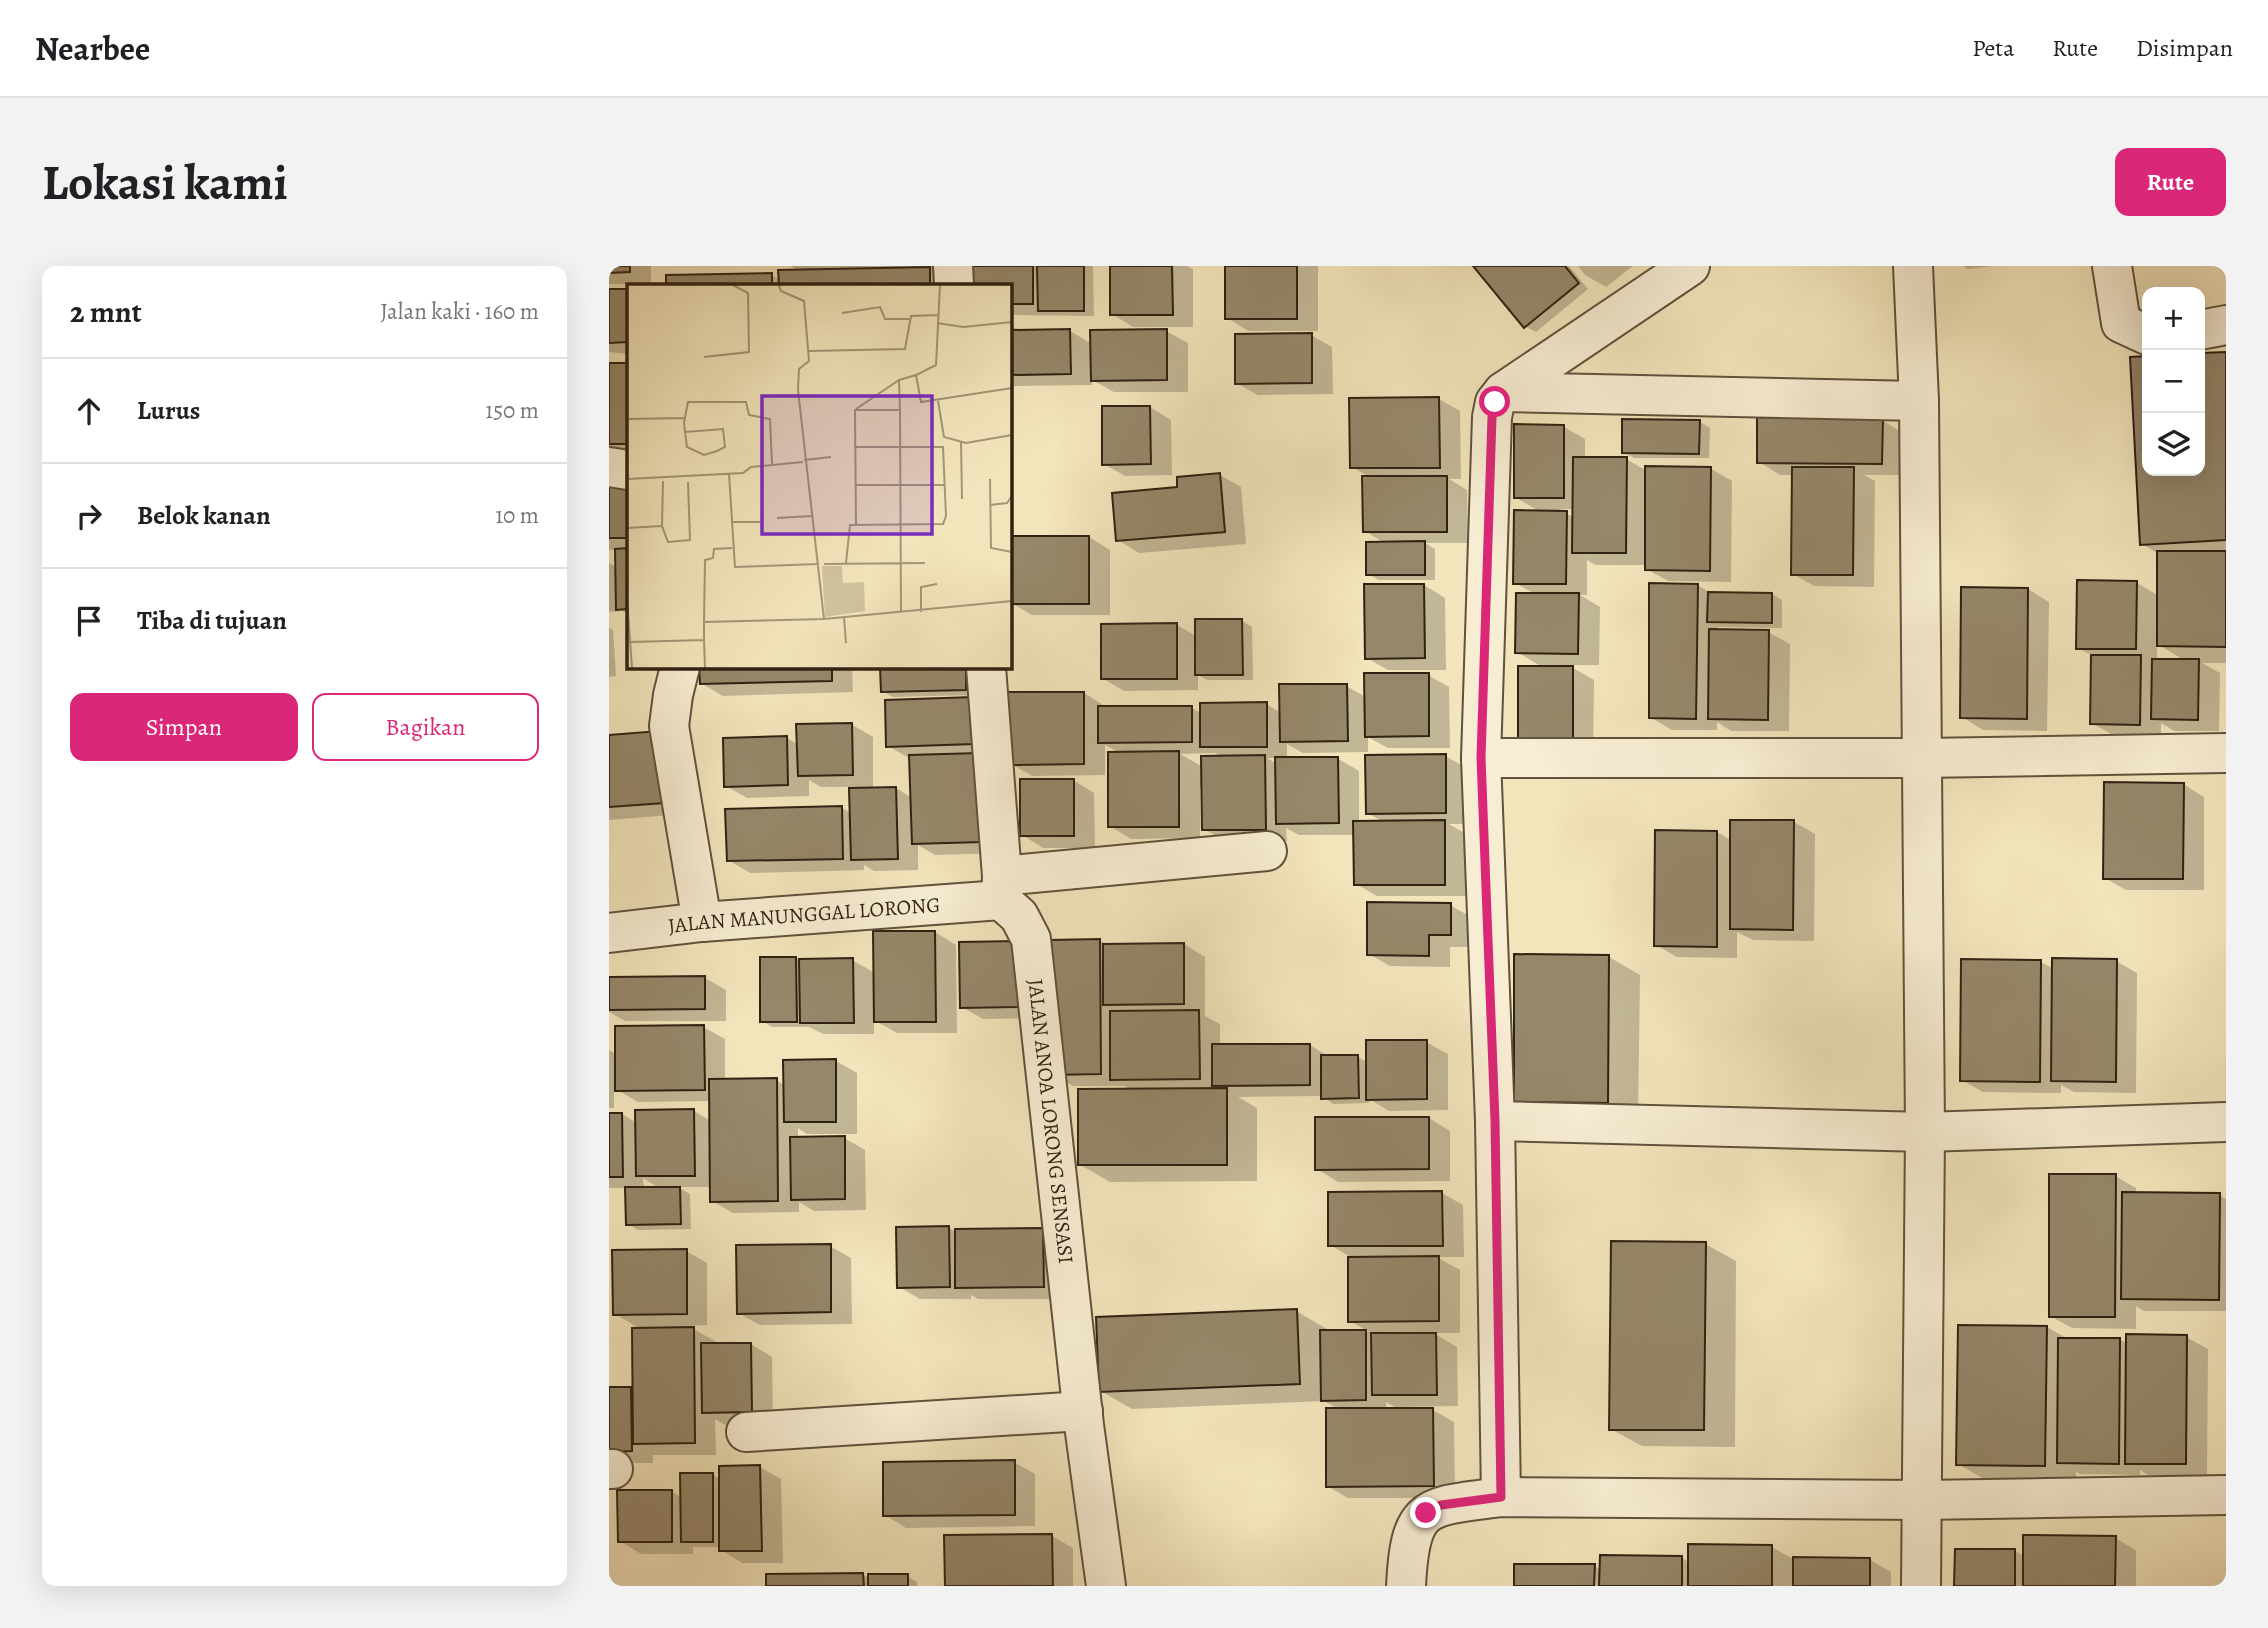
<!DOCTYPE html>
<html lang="id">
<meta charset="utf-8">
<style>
body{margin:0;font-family:Alegreya,serif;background:#f2f2f2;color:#202124}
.controls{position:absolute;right:21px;top:21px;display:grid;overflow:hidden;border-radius:14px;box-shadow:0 7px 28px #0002}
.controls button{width:63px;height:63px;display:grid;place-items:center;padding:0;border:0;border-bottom:2px solid #e0e0e0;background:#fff;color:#202124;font:35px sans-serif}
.stop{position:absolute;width:21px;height:21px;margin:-16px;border:5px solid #db2777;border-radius:50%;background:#fff}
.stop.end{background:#db2777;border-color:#fff;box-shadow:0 2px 7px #0008}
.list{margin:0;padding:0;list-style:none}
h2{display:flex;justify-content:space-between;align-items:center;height:91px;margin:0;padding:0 28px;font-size:30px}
h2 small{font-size:23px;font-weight:400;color:#757577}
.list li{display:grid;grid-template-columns:46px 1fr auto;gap:21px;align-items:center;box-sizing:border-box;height:105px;padding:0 28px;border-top:2px solid #e0e0e0}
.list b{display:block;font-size:26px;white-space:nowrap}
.list em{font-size:23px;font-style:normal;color:#757577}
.actions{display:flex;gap:14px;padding:21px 28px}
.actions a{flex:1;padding:16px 0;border:2px solid #db2777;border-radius:14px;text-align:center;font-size:24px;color:#db2777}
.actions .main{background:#db2777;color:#fff}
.icon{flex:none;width:38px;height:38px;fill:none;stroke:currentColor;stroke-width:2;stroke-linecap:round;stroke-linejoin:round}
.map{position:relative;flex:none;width:1617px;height:1320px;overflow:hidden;border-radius:14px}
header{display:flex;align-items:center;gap:42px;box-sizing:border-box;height:98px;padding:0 35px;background:#fff;border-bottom:2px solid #e0e0e0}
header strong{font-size:33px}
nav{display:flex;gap:38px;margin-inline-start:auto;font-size:24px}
.intro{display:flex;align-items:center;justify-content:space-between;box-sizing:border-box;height:168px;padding:0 42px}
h1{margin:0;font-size:49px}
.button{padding:18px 32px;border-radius:14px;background:#db2777;color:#fff;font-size:24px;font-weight:700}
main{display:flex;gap:42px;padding:0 42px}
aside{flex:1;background:#fff;border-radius:14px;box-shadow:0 7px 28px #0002}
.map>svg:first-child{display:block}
.shadow{fill:#0003;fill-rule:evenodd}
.building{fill:#95876a;stroke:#302212;stroke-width:2}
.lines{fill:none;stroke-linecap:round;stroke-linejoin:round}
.street-casing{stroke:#60523c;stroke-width:42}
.street{stroke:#f7edd3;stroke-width:38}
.route{stroke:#db2777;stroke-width:9}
.labels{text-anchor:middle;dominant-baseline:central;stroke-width:7;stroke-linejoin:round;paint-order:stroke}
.street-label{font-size:21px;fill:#302212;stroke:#f7edd3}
.inset-road{fill:none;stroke:#a49677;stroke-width:2}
.view{fill:#7b2cbf;fill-opacity:0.15;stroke:#7b2cbf;stroke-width:3.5}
.inset-edge{fill:none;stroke:#302212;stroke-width:3.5}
</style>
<header>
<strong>Nearbee</strong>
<nav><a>Peta</a><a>Rute</a><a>Disimpan</a></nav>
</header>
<div class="intro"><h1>Lokasi kami</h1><a class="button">Rute</a></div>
<main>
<aside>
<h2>2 mnt<small>Jalan kaki · 160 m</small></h2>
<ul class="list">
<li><svg class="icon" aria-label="ahead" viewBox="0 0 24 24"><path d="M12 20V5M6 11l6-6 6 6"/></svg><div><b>Lurus</b></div><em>150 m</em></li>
<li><svg class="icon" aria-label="right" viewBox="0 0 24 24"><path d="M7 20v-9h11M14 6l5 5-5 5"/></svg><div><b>Belok kanan</b></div><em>10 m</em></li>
<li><svg class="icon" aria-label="arrive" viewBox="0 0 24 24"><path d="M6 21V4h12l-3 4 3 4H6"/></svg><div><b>Tiba di tujuan</b></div></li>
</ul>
<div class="actions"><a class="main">Simpan</a><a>Bagikan</a></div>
</aside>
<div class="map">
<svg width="1617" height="1320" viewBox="0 0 1617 1320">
<rect width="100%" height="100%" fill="#f2e4bb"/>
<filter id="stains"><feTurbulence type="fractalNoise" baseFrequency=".00286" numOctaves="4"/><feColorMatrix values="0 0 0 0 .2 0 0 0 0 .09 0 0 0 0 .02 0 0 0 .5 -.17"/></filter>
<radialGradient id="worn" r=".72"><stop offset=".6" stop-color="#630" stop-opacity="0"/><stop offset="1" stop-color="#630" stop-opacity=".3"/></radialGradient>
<!-- shadow -->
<g class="shadow">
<rect x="0" y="0" width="42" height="18"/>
<polygon points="181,0 344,0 349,19 59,19 59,10 162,9 171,14 190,5"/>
<polygon points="366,0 484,0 485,50 401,49 401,19 366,19"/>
<polygon points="503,0 578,0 584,3 584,61 524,61 503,48"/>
<polygon points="618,0 709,0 709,65 639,65 618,52"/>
<polygon points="866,0 960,0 979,23 927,66 916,60"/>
<polygon points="969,0 1024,0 997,21 976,9"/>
<polygon points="1354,0 1384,0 1359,3"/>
<polygon points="0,25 19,25 19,88 0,86"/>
<polygon points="461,65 483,78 557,65 579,77 579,126 505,126 483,114 483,119 401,120 401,66"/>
<polygon points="702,69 723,81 724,128 649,129 627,117"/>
<path d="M1617 87V397H1593L1611 407 1610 465H1565L1552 457V470L1504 469 1483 457 1484 390 1469 382 1528 317 1550 330V288L1533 278 1522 92H1538V205H1591V89ZM1548 378 1577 395H1548Z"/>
<polygon points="0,99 19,99 19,189 0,190"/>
<polygon points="830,133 851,145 852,213 840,213 858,224 859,277 816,277 826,283 826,314 770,314 759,308 777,278 756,265 762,212 743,201"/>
<polygon points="541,141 562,154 563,209 516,210 495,198"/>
<polygon points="1273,154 1294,167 1294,209 1255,209 1266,215 1265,321 1205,320 1184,308 1184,209 1171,209 1150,196"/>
<polygon points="1091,156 1101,162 1100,192 1025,192 1014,186"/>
<path d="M955 161 976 173V193H1017L1038 205 1101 202 1123 215 1122 316 1059 315 1037 303V299H986L978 294V329H971L991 341 990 399H959L985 414 984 484 932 483 910 471 935 402 908 386 926 328 906 317 933 247 906 231ZM951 243H965V251L958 248Z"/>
<polygon points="611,209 632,221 637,278 530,287 509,274 570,222"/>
<polygon points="0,213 19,214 19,348 10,343 10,345 0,346 0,297 8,301 7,284 0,284"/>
<polygon points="480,271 501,284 501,349 423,349 402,337"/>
<polygon points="815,319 836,332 837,404 779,404 758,392"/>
<polygon points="1088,319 1102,327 1163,328 1173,334 1173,362 1109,361 1109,365 1159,366 1181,378 1180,465 1122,465 1108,456 1108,464 1063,464 1041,451"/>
<polygon points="1419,323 1440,336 1438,465 1374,464 1353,451"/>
<polygon points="633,355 643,361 644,414 598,414 589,409 589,424 515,425 493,412 568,359 587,370"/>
<polygon points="0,362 4,364 7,410 0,411"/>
<polygon points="92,401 243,401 244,426 114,430 92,417"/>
<polygon points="272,401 358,401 366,406 367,429 284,431 273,425"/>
<path d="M819 409 840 421 841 482H779L759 471V486L694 487 678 478V493L728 492 750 505V557L775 556 758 547 836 490 858 502V558H840L857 568V630H768L747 618 746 569H690L677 562 678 575H616L595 563 594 522H591V572L522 573 501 560 511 487 496 479V509L423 510 402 498 475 427 496 440V442H583L593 448 657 438 672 447 737 420 757 431ZM606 487 613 491 594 501 571 488ZM658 492H668V498Z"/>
<path d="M364 433 394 587 326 589 309 579V604L265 605 255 599V604L141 607 119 594 233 542 243 548 242 521H212L200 514V530L138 532 117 520 178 472 190 479 242 458 264 471V523L287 522 303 532 300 492 279 480ZM369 499 375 585H371Z"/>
<polygon points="0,470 75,548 0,554"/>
<polygon points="464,514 485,527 486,582 434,582 413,569"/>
<polygon points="1574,518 1595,531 1595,624 1517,624 1496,612"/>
<polygon points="1185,556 1206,568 1205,675 1144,674 1128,666 1128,692 1068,691 1047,679 1108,566 1123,575"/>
<polygon points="841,639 862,651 862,681 841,681 841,701 781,700 760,688"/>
<polygon points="326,666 347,679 348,767 288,767 265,754 265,768 214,768 200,761 163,761 153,755 187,693 243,694 266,707"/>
<polygon points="490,674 499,679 575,678 596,691 596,750 611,758 611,780 701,779 720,791 749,791 759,797 817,776 839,788 839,844 780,845 760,833 760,837 724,838 714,830 629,831 648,842 648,915 501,916 470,898 523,824 515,820 464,820 443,808"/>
<polygon points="408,677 430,752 374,753 353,741"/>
<polygon points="1000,691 1031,709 1029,854 937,853 906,835"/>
<polygon points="1507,695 1528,707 1527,827 1465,826 1452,819 1452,827 1374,826 1353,814 1432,696 1445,703"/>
<polygon points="96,712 117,724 117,755 16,755 0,746 0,713"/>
<path d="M94 761 116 773V815L167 814 176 819 227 795 248 807V868H198L189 862V873L235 872 256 884 257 944 205 945 190 936V946L124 947 103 935V921H69L81 928 82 963 29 964 19 958 18 922H0V848H13L28 857 85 845 102 855V835L29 836 5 822V842H0V784L8 789ZM34 912 52 923H35Z"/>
<polygon points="820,852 841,865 841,915 729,916 708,903"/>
<polygon points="1506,910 1527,922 1527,928 1610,929 1617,933 1617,1045 1535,1045 1527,1040 1527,1063 1463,1062 1441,1050"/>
<polygon points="833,927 854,939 855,991 828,991 851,1004 851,1067 824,1067 848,1081 849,1140 786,1141 777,1136 777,1144 824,1144 845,1156 846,1232 739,1232 718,1220 731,1144 715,1135 523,1143 492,1125 687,1045 718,1063 719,1066 760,1066 741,1055 745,993 721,979"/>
<polygon points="340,962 348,967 434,964 455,976 456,1033 369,1033 362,1029 362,1033 311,1033 290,1021"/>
<polygon points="1096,978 1127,995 1126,1181 1033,1180 1002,1163"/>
<polygon points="221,980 242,992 243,1058 151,1059 129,1047"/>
<polygon points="77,985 98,997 98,1059 79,1060 106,1075 106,1078 142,1078 163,1091 164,1158 116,1159 106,1153 107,1189 44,1189 44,1197 0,1197 0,1123 25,1123 33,1064 6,1048"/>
<polygon points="1438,1061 1459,1073 1510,1073 1519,1078 1577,1071 1599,1083 1598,1210 1539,1209 1531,1204 1531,1209 1471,1208 1467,1206 1467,1217 1380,1216 1349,1198"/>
<polygon points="405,1196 426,1208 426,1260 297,1262 276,1249"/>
<polygon points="151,1201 172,1213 174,1297 133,1297 112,1284 112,1281 84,1281 84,1288 32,1288 11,1275 62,1225 73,1232 103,1208 111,1213"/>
<polygon points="443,1270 464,1282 464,1320 338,1320"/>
<polygon points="1506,1272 1527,1284 1527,1320 1347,1320 1406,1285 1416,1291"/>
<polygon points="1163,1281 1186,1294 1261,1294 1282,1306 1282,1320 907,1320 985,1300 992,1304 1073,1292 1081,1297"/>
<polygon points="254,1309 261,1313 298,1310 308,1316 308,1320 159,1320"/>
</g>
<!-- building -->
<g class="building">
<polygon points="0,0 21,0 21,6 0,7"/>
<polygon points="364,0 424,0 424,38 401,38 401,19 364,19"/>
<polygon points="428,0 475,0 475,45 429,45"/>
<polygon points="501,0 563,0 564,49 501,49"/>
<rect x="616" y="0" width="72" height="53"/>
<polygon points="864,0 956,0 970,17 915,62"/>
<polygon points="321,1 321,19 170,19 169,4"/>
<polygon points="163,7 163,19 57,19 57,9"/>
<polygon points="0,23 19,23 19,76 0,77"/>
<polygon points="461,63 462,108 401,109 401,64"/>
<polygon points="558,63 558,114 482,115 481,64"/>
<polygon points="703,67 703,117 626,118 626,68"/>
<polygon points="1617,86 1617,274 1531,279 1521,91 1538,90 1538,205 1591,205 1591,87"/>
<rect x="0" y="97" width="19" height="81"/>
<polygon points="830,131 831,202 741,202 740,132"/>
<polygon points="493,140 541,140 542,198 493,199"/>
<polygon points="1148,151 1274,153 1273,198 1148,197"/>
<polygon points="1013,153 1091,154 1090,188 1013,187"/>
<polygon points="905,158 955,159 955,232 905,232"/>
<polygon points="964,191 1018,191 1017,287 963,287"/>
<polygon points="1036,200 1102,201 1101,305 1036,304"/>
<polygon points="1183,201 1245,201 1244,309 1182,309"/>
<polygon points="611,207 616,266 507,275 503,227 568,221 568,211"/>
<polygon points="753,210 838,210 838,266 754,266"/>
<polygon points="18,211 19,272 0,272 0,212"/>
<polygon points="905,244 958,245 957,318 904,318"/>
<rect x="401" y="270" width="79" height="68"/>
<polygon points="816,275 816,309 757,309 757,276"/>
<polygon points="19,282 19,343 7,344 6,283"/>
<polygon points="1548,285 1617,285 1617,381 1548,380"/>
<polygon points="1468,314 1528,315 1527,383 1467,383"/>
<polygon points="1040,317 1089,318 1087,453 1040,452"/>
<polygon points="755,318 815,318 816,392 756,393"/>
<polygon points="1352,321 1419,322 1418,453 1351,452"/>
<polygon points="1099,326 1163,327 1163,357 1098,356"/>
<polygon points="907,327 970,327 969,388 906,387"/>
<polygon points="586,353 633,353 634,409 586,409"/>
<polygon points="568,357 568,413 492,413 492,358"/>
<polygon points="1100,363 1160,364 1159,454 1099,453"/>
<polygon points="1482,389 1532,389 1531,459 1481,458"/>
<polygon points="1543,393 1590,393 1589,454 1542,453"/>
<polygon points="909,400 964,400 964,473 909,472"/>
<polygon points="90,401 223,401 223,415 91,418"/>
<polygon points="271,401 357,401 357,424 272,426"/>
<polygon points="755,407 820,407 820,470 756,471"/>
<polygon points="670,418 738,418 739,475 671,476"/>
<polygon points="399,426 475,426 475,498 400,499"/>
<polygon points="364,431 365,478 277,481 276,434"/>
<polygon points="658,436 658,481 591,481 591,437"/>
<polygon points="489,440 583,440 583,476 489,477"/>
<polygon points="243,457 244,509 189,510 187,458"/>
<polygon points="50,465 55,537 0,541 0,469"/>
<polygon points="178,470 179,519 115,521 114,472"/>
<polygon points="570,485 570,561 499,561 499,486"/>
<polygon points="370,487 373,576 303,578 300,489"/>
<polygon points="837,488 837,547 757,548 756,489"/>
<polygon points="656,489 657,564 593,564 592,490"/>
<polygon points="666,491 729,491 730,557 667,558"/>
<rect x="411" y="513" width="54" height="57"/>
<polygon points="1495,516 1575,517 1574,613 1494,613"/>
<polygon points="287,521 289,593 242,594 240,522"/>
<polygon points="233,540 234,593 118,595 116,543"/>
<polygon points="836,554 836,619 745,619 744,555"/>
<polygon points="1121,554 1185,554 1184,664 1121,663"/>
<polygon points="1046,564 1108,565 1108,681 1045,680"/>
<polygon points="758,636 842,637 842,669 820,669 820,690 758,689"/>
<polygon points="264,665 326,665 327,756 265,756"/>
<polygon points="491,673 492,808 441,809 440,674"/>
<polygon points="409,675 409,741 351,742 350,676"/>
<polygon points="575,677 575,738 494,739 494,678"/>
<polygon points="905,688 1000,689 999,837 905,836"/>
<polygon points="151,691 187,691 188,756 151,756"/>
<polygon points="244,692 245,757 191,757 190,693"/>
<polygon points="1443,692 1508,693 1507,816 1442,815"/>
<polygon points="1352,693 1432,694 1431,816 1351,815"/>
<polygon points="96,710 96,743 0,744 0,711"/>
<polygon points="590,744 591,813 501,814 501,745"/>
<polygon points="95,759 96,824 6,825 6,760"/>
<polygon points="757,774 818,774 818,833 757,834"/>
<polygon points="603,778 701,778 701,819 603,820"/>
<polygon points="712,789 749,789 750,832 712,833"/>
<polygon points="227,793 227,856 175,856 174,794"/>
<polygon points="168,812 169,935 101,936 100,813"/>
<polygon points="618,822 618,899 469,899 469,823"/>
<polygon points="85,843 86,910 27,910 26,844"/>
<polygon points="0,847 13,847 14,911 0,911"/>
<polygon points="706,851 820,851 820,903 706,904"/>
<polygon points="236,870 236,933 182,934 181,871"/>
<polygon points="1440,908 1507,908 1506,1051 1440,1051"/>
<polygon points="16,921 71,921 72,958 17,959"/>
<polygon points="833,925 834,980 719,980 719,926"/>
<polygon points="1513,926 1611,927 1610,1034 1512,1033"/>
<polygon points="340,960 341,1021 288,1022 287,961"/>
<polygon points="434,962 435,1021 346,1022 346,963"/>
<polygon points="1002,975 1097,976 1095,1164 1000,1164"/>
<polygon points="222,978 222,1046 128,1048 127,979"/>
<polygon points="78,983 78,1048 4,1049 3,984"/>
<polygon points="830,990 830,1055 739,1056 739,991"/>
<polygon points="688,1043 691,1118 490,1126 487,1051"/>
<polygon points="1349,1059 1438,1060 1436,1200 1347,1199"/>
<polygon points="85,1061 86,1177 24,1178 23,1062"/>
<polygon points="711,1064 757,1064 757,1134 712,1135"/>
<polygon points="762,1067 827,1067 828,1129 763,1129"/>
<polygon points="1517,1068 1578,1069 1577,1198 1516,1198"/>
<polygon points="1449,1072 1511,1072 1510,1198 1448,1197"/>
<polygon points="92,1077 142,1077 143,1146 93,1147"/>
<polygon points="0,1121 22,1121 23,1185 0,1186"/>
<polygon points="717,1142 824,1142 825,1220 717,1221"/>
<polygon points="406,1194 406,1249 274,1250 274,1196"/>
<polygon points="151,1199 153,1285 110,1285 110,1200"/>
<polygon points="71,1207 104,1207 104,1276 72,1276"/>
<polygon points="8,1224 63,1224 63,1276 9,1276"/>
<polygon points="443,1268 444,1320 336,1320 335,1269"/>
<polygon points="1414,1269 1507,1270 1506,1320 1414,1320"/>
<polygon points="1079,1278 1163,1279 1163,1320 1079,1320"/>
<polygon points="1346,1283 1406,1283 1406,1320 1345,1320"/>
<polygon points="991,1289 1073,1290 1073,1320 990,1320"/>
<polygon points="1184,1291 1261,1292 1261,1320 1184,1320"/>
<polygon points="905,1298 986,1298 985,1320 905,1320"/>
<polygon points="254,1307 255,1320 157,1320 157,1308"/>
<rect x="259" y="1308" width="40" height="12"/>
</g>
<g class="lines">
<defs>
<g id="street">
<polyline points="344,0 345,19"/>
<polyline points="1503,0 1512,57 1538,69"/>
<polyline points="1591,64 1617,59"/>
<polyline points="894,126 1081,0"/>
<polyline points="1310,135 1316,866 1312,1320"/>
<polyline points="0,201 19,204"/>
<polyline points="71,401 64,429 60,460 93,656"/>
<path id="s1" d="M377 401 393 610 392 634 410 650 422 673 475 1159 497 1320"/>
<polyline points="872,492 1313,492 1617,487"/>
<polyline points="393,610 658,585"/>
<path id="s2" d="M0 667 93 656 392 634"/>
<polyline points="886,855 1316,866 1617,856"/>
<polyline points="137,1166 474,1145"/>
<polyline points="0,1203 4,1203"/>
<polyline points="892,1231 886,855 872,492 883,151 886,136 894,126 1310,135 1304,0"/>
<path d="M797 1320C801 1236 817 1241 892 1231L1313 1234 1617 1229"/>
</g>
</defs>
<!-- street casing -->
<use href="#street" class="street-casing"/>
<!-- street -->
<use href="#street" class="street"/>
</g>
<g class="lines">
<!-- route -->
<polyline class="route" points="817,1247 832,1239 892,1231 886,855 872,492 883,151 886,136"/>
</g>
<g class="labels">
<!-- street labels -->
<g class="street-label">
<text stroke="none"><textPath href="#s2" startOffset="196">JALAN MANUNGGAL LORONG</textPath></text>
<text stroke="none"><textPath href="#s1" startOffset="467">JALAN ANOA LORONG SENSASI</textPath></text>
</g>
</g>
<!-- overview -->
<g transform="translate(18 18)">
<rect width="385" height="385" fill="#f2e4bb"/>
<path d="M195 282H215L216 299 237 298 238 327 198 333Z" fill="#d1c39e"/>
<path class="inset-road" d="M152 1 154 7 177 17 182 77 172 85 171 106 197 335M313 1 309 81 289 91 294 118 385 104M215 29 253 23 258 35H282M310 39 336 43 385 38M182 67 278 65 284 32 311 31M77 73 122 68 121 9 106 1M311 117 317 153 339 159 385 151M229 125 272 96M273 126 274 329M0 135 58 134M58 148 96 145 98 163 90 167 77 171 60 163 58 148 57 138 61 118H119L122 131 143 135 145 180M334 158 335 215M177 176 204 173M102 190 108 283 192 280M0 195 116 189 124 183 176 178M363 195 364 264 385 268M36 197 35 242 41 258 63 256 61 198M228 201H318M363 221 380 219 385 212M150 234 185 232M104 238H136M229 241 228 126H273L272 96 289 91M0 244 35 242M219 279 223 241 316 240 319 232 316 163H227M197 280 298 279M0 315 5 384M294 328V303L310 300M217 333 219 359M77 338 78 276 86 274 87 265 105 264M77 356 78 384M3 358 77 356V338L197 335 385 317"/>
<path class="view" d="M135 112H305V250H135Z"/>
<rect width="385" height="385" class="inset-edge"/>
</g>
<rect width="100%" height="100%" filter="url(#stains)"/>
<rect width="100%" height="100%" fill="url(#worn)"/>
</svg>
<div class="controls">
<button>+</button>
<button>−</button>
<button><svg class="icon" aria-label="layers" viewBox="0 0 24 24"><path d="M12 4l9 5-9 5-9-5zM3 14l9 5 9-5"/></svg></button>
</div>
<div class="stop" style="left:886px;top:136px"></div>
<div class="stop end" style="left:817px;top:1247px"></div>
</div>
</main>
